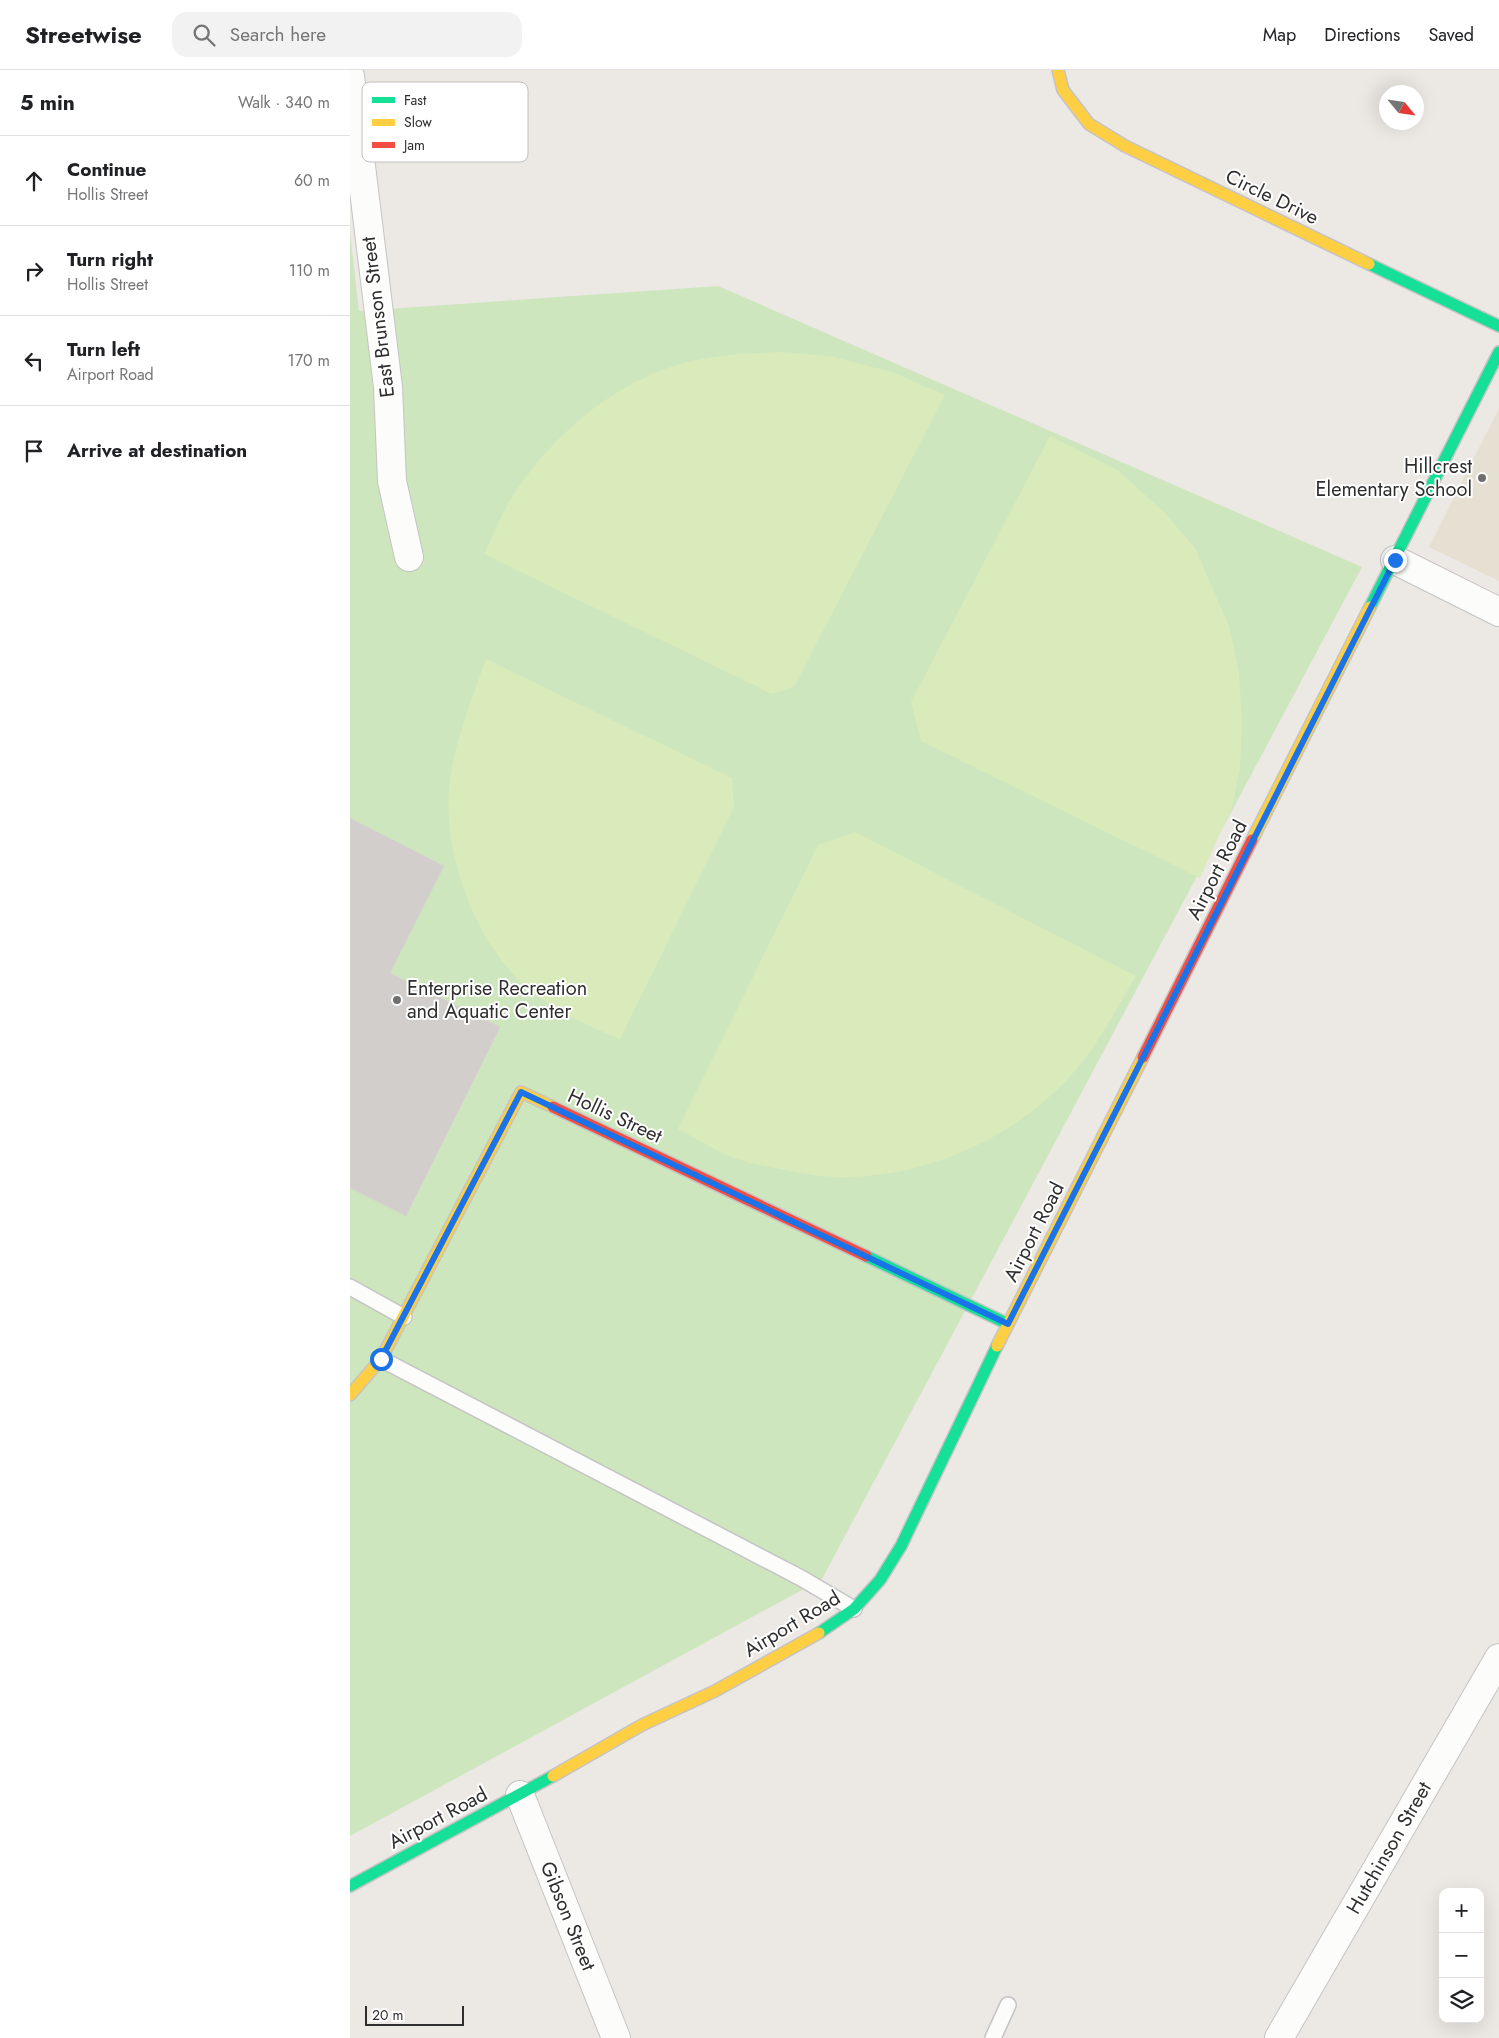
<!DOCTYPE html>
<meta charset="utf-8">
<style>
body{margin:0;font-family:Jost,sans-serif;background:#f2f2f2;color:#202124}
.controls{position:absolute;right:15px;bottom:15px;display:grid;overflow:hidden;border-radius:10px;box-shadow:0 5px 20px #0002}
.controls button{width:45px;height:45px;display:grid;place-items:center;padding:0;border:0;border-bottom:1px solid #e0e0e0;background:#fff;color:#202124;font:25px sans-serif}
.compass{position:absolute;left:1029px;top:15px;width:45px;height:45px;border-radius:50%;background:#fff;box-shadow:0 5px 20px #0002;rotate:119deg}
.scale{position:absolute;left:15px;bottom:12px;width:99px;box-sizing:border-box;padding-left:5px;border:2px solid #2e2e2e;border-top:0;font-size:14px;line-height:18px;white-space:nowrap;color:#2e2e2e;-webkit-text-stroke:4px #fff;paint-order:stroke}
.stop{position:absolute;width:15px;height:15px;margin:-11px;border:4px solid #1a73e8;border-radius:50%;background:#fff}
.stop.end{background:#1a73e8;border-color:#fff;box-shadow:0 1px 5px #0008}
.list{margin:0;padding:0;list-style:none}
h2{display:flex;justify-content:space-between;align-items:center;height:65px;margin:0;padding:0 20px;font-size:21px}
h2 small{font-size:16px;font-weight:400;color:#757577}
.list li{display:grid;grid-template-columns:32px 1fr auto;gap:15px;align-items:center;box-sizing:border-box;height:90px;padding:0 20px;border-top:1px solid #e0e0e0}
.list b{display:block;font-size:19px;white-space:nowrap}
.list p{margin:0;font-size:16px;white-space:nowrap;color:#757577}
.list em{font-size:16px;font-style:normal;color:#757577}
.icon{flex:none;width:28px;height:28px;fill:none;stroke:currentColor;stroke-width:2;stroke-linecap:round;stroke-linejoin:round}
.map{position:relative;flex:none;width:1149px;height:1968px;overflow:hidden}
header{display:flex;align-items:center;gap:30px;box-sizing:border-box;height:70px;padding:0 25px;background:#fff;border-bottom:1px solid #e0e0e0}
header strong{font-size:24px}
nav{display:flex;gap:28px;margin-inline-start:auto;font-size:18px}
.search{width:350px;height:45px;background:#f2f2f2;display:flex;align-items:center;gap:12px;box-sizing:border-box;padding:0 18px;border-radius:15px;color:#757577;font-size:19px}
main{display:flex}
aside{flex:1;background:#fff}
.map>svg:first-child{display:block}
.education{fill:#e6e0d3}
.green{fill:#cee6be}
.pitch{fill:#d9eabb}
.building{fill:#d1cecb;stroke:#d7d4d0}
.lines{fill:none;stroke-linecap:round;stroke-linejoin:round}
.lane-casing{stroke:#c5c4c5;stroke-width:18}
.street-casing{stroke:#c5c4c5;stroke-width:30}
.fast-casing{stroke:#c5c4c5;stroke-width:14}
.slow-casing{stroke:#c5c4c5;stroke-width:14}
.jam-casing{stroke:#c5c4c5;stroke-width:14}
.lane{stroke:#fcfcfb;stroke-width:15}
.street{stroke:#fcfcfb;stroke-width:28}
.fast{stroke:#16e098;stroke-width:11}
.slow{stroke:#ffcf43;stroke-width:11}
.jam{stroke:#f24e42;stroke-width:11}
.route{stroke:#1a73e8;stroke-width:6}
.poi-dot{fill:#706f6e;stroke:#fff;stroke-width:2}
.labels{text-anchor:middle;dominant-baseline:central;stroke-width:4;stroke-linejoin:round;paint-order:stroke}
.street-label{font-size:20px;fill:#2e2e2e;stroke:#fff}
.poi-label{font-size:20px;fill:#2e2e2e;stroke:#fff;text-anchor:end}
.key{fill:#fff;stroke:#c0c0c0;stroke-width:1}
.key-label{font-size:14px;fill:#2e2e2e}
</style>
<header>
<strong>Streetwise</strong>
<div class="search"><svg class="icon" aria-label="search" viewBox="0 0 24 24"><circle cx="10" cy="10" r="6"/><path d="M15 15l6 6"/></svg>Search here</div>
<nav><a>Map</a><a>Directions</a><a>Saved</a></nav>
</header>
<main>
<aside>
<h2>5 min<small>Walk · 340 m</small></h2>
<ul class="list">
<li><svg class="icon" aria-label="ahead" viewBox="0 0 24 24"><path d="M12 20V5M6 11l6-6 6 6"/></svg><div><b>Continue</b><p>Hollis Street</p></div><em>60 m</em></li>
<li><svg class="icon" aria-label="right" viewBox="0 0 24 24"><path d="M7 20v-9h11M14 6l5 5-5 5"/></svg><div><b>Turn right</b><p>Hollis Street</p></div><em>110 m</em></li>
<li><svg class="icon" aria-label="left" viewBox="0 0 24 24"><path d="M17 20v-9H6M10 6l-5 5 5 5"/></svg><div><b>Turn left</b><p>Airport Road</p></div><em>170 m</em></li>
<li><svg class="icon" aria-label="arrive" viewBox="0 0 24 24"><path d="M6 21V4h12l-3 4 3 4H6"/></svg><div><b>Arrive at destination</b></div></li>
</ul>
</aside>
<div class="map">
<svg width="1149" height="1968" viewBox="0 0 1149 1968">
<rect width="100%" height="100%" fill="#ece8e4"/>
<!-- education -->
<polygon class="education" points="1149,338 1149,511 1079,477"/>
<!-- green -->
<polygon class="green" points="0,163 9,241 368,216 1012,497 472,1509 0,1766"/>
<!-- pitch -->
<g class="pitch">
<path d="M433 282 484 287 542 302 595 325 444 617 422 624 134 484C143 466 150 446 161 429 201 365 268 308 342 291 373 284 402 283 433 282Z"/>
<polygon points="700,366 769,401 815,443 845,478 879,556 889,602 892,651 890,698 882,737 850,808 571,671 561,632"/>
<path d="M136 589 382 708 384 737 270 969C234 954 191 935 164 905 120 858 91 774 100 709 106 668 122 628 136 589Z"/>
<path d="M505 762 786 906C767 938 749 973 724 1002 669 1065 585 1104 501 1107 477 1108 453 1104 430 1099 414 1096 397 1093 382 1087 364 1080 346 1068 328 1059L468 775Z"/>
</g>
<!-- building -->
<polygon class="building" points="0,748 94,796 40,903 150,957 56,1146 0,1118"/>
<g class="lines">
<defs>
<g id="lane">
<polyline points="0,1217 54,1247"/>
<polyline points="31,1289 451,1508 504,1539"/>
<polyline points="643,1968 658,1935"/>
</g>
<g id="street">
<polyline points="0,6 38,317 42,411 59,487"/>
<polyline points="1045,490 1149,542"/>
<polyline points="170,1725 266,1968"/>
<polyline points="929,1968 1149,1588"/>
</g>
<g id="fast">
<polyline points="1019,194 1149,256"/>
<polyline points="1020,537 1149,282"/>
<polyline points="516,1186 658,1254"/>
<polyline points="469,1563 504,1539 530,1510 551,1476 647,1276"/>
<polyline points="0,1816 203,1706"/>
</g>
<g id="slow">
<polyline points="708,0 713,20 739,54 775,76 1019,194"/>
<polyline points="902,770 1020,537"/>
<polyline points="647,1276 793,987"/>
<polyline points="0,1325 31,1289 171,1022 203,1037"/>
<polyline points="203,1706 292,1655 365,1621 469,1563"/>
</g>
<g id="jam">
<polyline points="793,987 902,770"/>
<polyline points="203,1037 516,1186"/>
</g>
</defs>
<!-- lane casing -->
<use href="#lane" class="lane-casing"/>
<!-- street casing -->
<use href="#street" class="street-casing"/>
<!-- fast casing -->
<use href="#fast" class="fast-casing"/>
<!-- slow casing -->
<use href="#slow" class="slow-casing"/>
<!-- jam casing -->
<use href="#jam" class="jam-casing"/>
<!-- lane -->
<use href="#lane" class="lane"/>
<!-- street -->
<use href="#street" class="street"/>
<!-- fast -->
<use href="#fast" class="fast"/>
<!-- slow -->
<use href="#slow" class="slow"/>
<!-- jam -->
<use href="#jam" class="jam"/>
</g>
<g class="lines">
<!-- route -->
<polyline class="route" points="31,1289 171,1022 658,1254 1045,490"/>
</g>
<!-- markers -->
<g class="poi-dot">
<circle cx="1132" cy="408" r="5"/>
<circle cx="47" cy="930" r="5"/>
</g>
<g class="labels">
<!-- street labels -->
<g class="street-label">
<text transform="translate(922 127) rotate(26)">Circle Drive</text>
<text transform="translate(28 247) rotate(-97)">East Brunson Street</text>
<text transform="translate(867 800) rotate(-63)">Airport Road</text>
<text transform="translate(265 1046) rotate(25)">Hollis Street</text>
<text transform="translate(684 1162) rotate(-63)">Airport Road</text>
<text transform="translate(442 1554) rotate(-31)">Airport Road</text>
<text transform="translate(88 1748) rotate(-28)">Airport Road</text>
<text transform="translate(1039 1778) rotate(-60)">Hutchinson Street</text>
<text transform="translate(218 1846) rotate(68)">Gibson Street</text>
</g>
<!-- poi labels -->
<g class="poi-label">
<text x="1122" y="396">Hillcrest<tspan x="1122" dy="23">Elementary School</tspan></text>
<text x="57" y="918" text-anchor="start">Enterprise Recreation<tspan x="57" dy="23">and Aquatic Center</tspan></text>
</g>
</g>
<!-- legend -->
<rect x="12" y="12" width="166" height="80" rx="8" class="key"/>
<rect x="22" y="27" width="23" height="6" fill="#16e098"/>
<rect x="22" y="49" width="23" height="7" fill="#ffcf43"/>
<rect x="22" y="72" width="23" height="6" fill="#f24e42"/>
<g class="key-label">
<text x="54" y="35">Fast</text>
<text x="54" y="57">Slow</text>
<text x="54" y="80">Jam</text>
</g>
</svg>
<div class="controls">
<button>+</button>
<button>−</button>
<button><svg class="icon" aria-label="layers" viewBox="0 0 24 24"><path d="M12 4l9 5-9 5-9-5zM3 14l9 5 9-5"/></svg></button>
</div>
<svg class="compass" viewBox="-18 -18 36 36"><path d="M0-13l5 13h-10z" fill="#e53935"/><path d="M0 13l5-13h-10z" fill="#757577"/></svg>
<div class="scale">20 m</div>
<div class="stop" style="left:31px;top:1289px"></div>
<div class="stop end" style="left:1045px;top:490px"></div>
</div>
</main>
